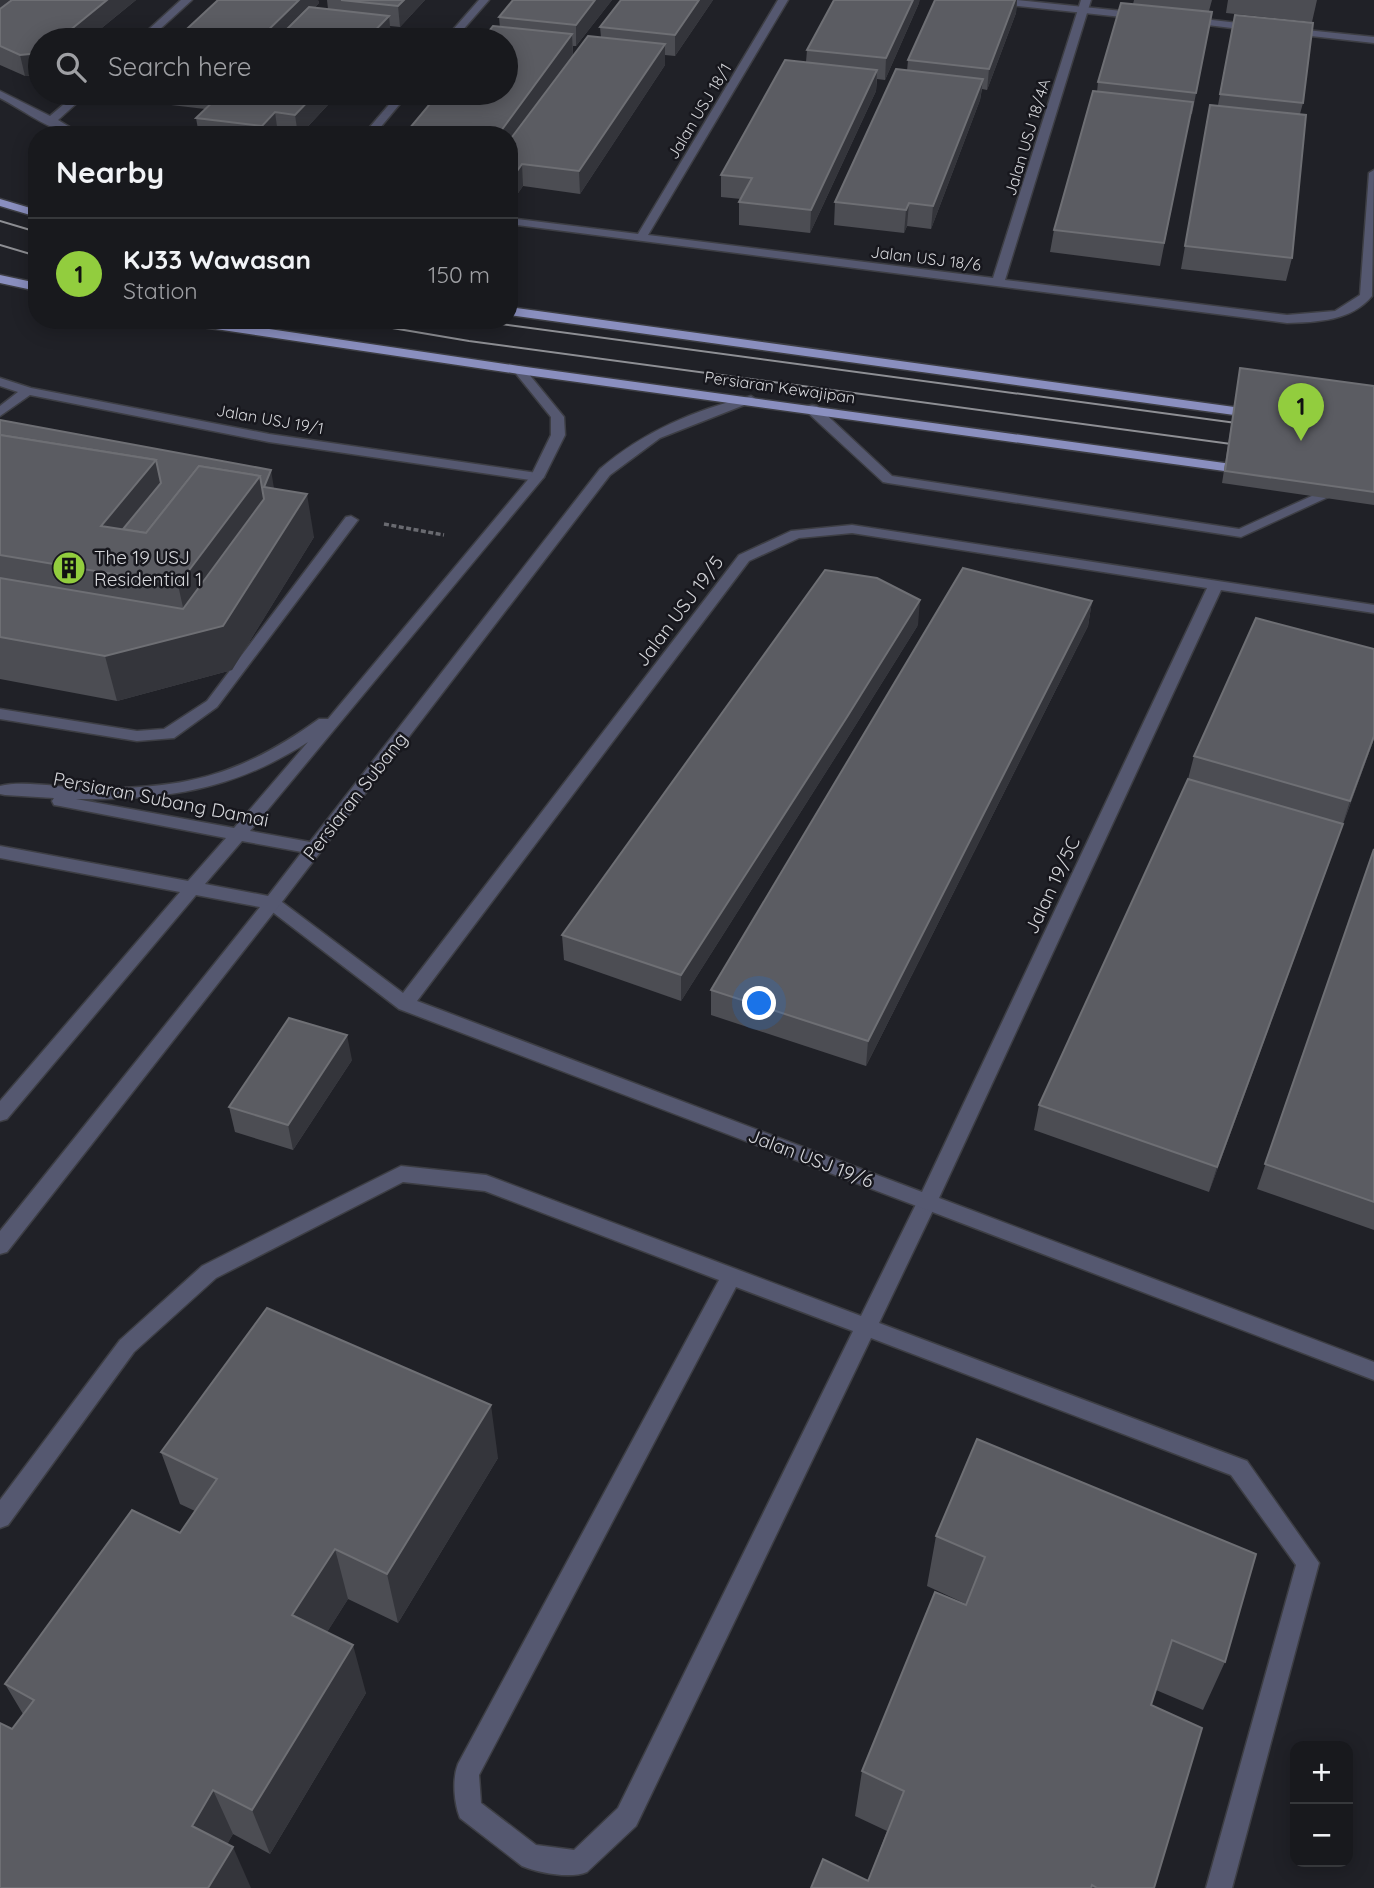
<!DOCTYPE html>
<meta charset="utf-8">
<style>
body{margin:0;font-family:Quicksand,sans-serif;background:#212226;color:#f1f3f6}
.controls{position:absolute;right:21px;bottom:21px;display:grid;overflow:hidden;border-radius:14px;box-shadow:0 4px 18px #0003}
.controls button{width:63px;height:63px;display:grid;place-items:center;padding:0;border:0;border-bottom:2px solid #36383b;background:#18191d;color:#f1f3f6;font:35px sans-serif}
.you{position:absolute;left:760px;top:1004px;width:24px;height:24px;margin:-18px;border:5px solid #fff;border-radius:50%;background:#1a73e8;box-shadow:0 0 0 10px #1a73e833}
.badge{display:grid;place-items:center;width:46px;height:46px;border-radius:50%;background:#92cd3e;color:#111;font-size:23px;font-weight:700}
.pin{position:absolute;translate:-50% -58px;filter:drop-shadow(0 2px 4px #0008)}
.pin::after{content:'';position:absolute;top:37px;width:24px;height:21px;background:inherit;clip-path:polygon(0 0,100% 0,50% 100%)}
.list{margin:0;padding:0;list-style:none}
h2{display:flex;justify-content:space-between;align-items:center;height:91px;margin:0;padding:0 28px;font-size:30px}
h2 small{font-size:23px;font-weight:400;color:#9fa0a4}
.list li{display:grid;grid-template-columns:46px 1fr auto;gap:21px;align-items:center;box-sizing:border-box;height:112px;padding:0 28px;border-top:2px solid #36383b}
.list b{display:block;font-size:26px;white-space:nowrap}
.list p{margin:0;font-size:23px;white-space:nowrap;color:#9fa0a4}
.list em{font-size:23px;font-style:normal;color:#9fa0a4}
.icon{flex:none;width:38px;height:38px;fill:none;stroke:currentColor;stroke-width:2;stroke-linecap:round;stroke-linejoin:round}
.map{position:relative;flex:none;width:1374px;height:1888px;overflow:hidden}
.search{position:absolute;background:#18191d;box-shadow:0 4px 18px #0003;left:28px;top:28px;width:490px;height:77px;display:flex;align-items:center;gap:18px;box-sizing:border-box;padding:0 24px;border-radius:38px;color:#9fa0a4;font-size:26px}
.panel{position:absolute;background:#18191d;box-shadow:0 4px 18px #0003;left:28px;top:126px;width:490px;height:203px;border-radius:28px}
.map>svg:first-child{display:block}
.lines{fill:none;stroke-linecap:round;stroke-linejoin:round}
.service-casing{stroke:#3d3e44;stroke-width:3}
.minor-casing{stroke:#3d3e44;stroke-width:3}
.tertiary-casing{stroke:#3d3e44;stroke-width:3}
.primary-casing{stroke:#3d3e44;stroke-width:3}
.path{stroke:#696a70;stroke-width:3.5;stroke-dasharray:5 2.5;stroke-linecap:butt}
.service{fill:#555870;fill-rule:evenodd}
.minor{fill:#555870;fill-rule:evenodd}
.tertiary{fill:#555870;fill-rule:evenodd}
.primary{fill:#8a8fbf;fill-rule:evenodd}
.tram{stroke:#8e8f94;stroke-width:2}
.wall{fill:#4c4d53}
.shaded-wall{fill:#34353b}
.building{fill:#5b5c62;stroke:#6e6f74;stroke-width:2}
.labels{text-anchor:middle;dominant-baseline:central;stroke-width:5;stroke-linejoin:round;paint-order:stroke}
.far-street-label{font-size:16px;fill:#d5d6da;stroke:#17171d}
.poi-label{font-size:19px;fill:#d5d6da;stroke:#17171d;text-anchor:start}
.street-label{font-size:19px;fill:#d5d6da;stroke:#17171d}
</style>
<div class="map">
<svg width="1374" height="1888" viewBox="0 0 1374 1888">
<rect width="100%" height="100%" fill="#202127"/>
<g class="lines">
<defs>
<g id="service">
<polygon points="985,0 1017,0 1141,13 1146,16 1141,19 990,3"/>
<polygon points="1186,17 1256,25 1261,28 1256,31 1183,22 1183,18"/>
<polygon points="1287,28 1374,37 1374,43 1284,33 1284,29"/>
<polygon points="0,378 31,388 269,434 537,473 544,477 537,481 269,442 30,395 0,416 0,406 18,392 0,386"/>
<polygon points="812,405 817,406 892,476 1239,529 1336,485 1341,484 1348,488 1241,537 888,483 883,482 807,412 807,406"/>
<polygon points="351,516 358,520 217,707 174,738 137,741 0,719 0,709 137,731 164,729 207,701 346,517"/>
<path d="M401 1166 486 1175 861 1316 920 1196 927 1194 934 1196 937 1202 879 1323 1247 1461 1319 1563 1232 1888H1206L1296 1565 1231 1475 871 1338 636 1826 587 1872C570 1879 539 1873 522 1866L460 1818C454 1803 452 1779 458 1764L719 1280 485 1191 403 1182 216 1278 134 1352 8 1525 0 1528V1500L120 1340 202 1266ZM736 1287 853 1331 618 1808 574 1850 536 1845 481 1803 479 1775Z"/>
</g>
<g id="minor">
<polygon points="181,0 192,0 148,40 137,40"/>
<polygon points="479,0 489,0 454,40 444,40"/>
<path d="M778 0H788L648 235 993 278 1081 0H1091L1005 280 1287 315 1335 311 1360 295 1369 173 1374 170 1372 296C1351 321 1318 322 1287 323L509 224V218L638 234Z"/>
<path d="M0 91 50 116 77 93H88L58 120 83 135C55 135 25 111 0 98Z"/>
<polygon points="399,93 409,93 374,135 363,135"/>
<path d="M852 525 1374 605V613L1221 590 939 1198 1374 1362V1380L399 1009 266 907 263 903 266 899H278L403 993 739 555 791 531ZM852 533 1207 588 922 1192 417 1001 749 561 799 538Z"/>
</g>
<path id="tertiary" d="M519 366 523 367 564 417 565 435 544 477 250 831 310 842 600 469C644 431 695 410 751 396L757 400 660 438 610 475 278 907 7 1252 0 1254V1231L260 907 196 895 7 1119 0 1121V1101L180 892 0 858V846L188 881 226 838 60 806 54 805 52 801 54 798 5 795 0 794V786C23 780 62 788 86 788 183 790 240 776 319 719H328L531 476 551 435V417L513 370ZM308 742 234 828 76 799C164 800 232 791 308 742ZM242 841 302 852 268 896 205 884Z"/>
<g id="primary">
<polygon points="0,199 37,210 37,217 0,206"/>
<polygon points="0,275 37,283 37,291 0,283"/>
<polygon points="509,307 1256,410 1262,414 1256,418 509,315"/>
<polygon points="176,320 208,320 519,366 1246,466 1253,470 1246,474 519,374 182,324"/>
</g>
</defs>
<!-- service casing -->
<use href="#service" class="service-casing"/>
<!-- minor casing -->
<use href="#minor" class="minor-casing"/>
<!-- tertiary casing -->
<use href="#tertiary" class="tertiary-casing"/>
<!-- primary casing -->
<use href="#primary" class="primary-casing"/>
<!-- path -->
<polyline class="path" points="384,524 444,535"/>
<!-- service -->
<use href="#service" class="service"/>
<!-- minor -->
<use href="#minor" class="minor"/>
<!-- tertiary -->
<use href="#tertiary" class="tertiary"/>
<!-- primary -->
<use href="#primary" class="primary"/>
<!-- tram -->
<g class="tram">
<polyline points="0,221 37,232"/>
<polyline points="0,245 37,256"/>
<polyline points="345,320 469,341 1246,446"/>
<polyline points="471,320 1251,425"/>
</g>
</g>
<!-- wall -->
<g class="wall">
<polygon points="0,0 136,0 87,40 40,40 40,75 25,76 0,65"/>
<polygon points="218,0 318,0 319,3 314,8 328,9 327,0 425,0 400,27 390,26 391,37 387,40 175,40"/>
<polygon points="513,0 612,0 576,46 573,46 573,55 601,37 600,27 621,0 713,0 675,56 665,55 665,65 580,194 523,186 516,196 509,195 509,135 499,17"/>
<polygon points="935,0 1017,0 1016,13 987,90 982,89 980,100 931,229 907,226 904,233 834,225 835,202 907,71 908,60"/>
<polygon points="1134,0 1212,0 1209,11 1212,12 1192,114 1190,114 1160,266 1050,252 1054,230 1097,92 1098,82 1133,4"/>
<polygon points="1228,0 1317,0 1312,22 1226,13"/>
<polygon points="919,3 885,80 877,79 876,91 810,233 739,225 739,202 741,199 721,197 721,175 806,62 807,50"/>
<polygon points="1235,15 1303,103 1300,114 1292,258 1286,281 1181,269 1210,105 1218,105"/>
<polygon points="135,93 339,93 300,135 199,135 196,118 205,109 137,101"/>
<polygon points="1240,368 1374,386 1374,505 1222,483"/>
<polygon points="0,420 274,489 314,537 232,670 117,701 0,679"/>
<polygon points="1092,601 1088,626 866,1066 711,1015 711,990"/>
<polygon points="918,625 845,742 681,1001 564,960 562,935"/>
<polygon points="1374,739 1209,1192 1034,1130 1039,1105 1188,779 1194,756"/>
<polygon points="1374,849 1374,1230 1257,1189"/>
<polygon points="352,1060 293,1150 235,1132 229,1107"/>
<polygon points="161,1452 498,1458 398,1623 348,1599 327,1632 366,1693 270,1854 233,1834 227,1844 12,1729 23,1714 5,1684 180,1533 195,1511 180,1504"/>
<polygon points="936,1536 1225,1662 1203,1710 1156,1690 1151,1705 1154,1888 811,1888 868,1881 887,1831 855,1816 862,1771 966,1604 927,1586"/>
</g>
<!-- shaded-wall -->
<g class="shaded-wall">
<polygon points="0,0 23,0 0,18"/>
<polygon points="107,0 136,0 87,40 58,40"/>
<polygon points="299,0 318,0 319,3 282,40 258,40"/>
<polygon points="404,0 425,0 400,27 398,6"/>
<polygon points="595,0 612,0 576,46 576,25"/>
<polygon points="699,0 713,0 675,56 675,35"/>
<polygon points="913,0 920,0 919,3 885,80 886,58"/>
<polygon points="1015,0 1017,0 1016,13 987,90 989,69"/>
<polygon points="389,16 391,37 387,40 366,40"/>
<polygon points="572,34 573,55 509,143 509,135 498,135"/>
<polygon points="665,44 665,65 580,194 579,171"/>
<polygon points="40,53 40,75 25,76 20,55"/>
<polygon points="877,70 876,91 810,233 811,210"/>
<polygon points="983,79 980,100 931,229 933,206"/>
<polygon points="210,93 230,93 213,110"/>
<polygon points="316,93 339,93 300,135 298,135 295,115"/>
<polygon points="275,112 278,134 263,135 262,126"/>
<polygon points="522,164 523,186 516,196 515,174"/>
<polygon points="909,203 907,226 904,233 906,210"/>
<polygon points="156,460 170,526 147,556 101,526"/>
<polygon points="271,470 278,513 264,487"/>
<polygon points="260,476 272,543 307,494 314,537 232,670 117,701 105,656 189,634 178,585"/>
<polygon points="920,600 918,625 845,742 681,1001 681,975"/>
<polygon points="1092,601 1088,626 866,1066 868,1041"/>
<polygon points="1374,736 1374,739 1342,826 1350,801"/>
<polygon points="1343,824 1334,850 1209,1192 1217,1167"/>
<polygon points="347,1035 352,1060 293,1150 288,1125"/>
<polygon points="491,1405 498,1458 398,1623 387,1574"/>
<polygon points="335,1549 348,1599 307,1664 292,1615"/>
<polygon points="353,1645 366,1693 270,1854 252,1810"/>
<polygon points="213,1790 233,1834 213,1869 192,1826"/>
<polygon points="233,1847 251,1888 208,1888"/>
</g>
<!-- building -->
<g class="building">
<polygon points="12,0 107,0 58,40 40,40 40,53 20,55 0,46 0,9"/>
<polygon points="218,0 299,0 258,40 175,40"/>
<polygon points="341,0 404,0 398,6"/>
<polygon points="513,0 595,0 576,25 499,17"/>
<polygon points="621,0 699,0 675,35 600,27"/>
<polygon points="834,0 913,0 886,58 807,50"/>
<polygon points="935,0 1015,0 989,69 908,60"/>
<polygon points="1121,3 1212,12 1196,93 1098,82"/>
<polygon points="309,7 389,16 366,40 276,40"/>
<polygon points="1235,15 1313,23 1303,103 1220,94"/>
<polygon points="493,26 572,34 498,135 404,135 439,93 506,93 506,40 482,40"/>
<polygon points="588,36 665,44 579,171 522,164 515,174 509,173 509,141"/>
<polygon points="785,60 877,70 811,210 739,202 752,178 721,175"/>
<polygon points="896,69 983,79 933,206 909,203 906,210 835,202"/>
<polygon points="1093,91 1193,102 1164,243 1054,230"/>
<polygon points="222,93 316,93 295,115 275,112 262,126 196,118"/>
<polygon points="1210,105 1306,115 1292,258 1185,246"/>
<polygon points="1240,368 1374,386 1374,492 1225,471"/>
<polygon points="0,420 271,470 264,487 307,494 223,626 105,656 0,637 0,578 183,609 264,499 260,476 199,466 146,533 123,529 161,483 156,460 0,435"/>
<polygon points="0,435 156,460 101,526 146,533 199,466 260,476 178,585 0,555"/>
<polygon points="963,568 1092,601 868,1041 711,990"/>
<polygon points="825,570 877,578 920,600 847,717 681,975 562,935"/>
<polygon points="1256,618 1374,649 1374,736 1350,801 1194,756"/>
<polygon points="1188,779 1343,824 1217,1167 1039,1105"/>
<polygon points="1374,849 1374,1202 1265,1164"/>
<polygon points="289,1018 347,1035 288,1125 229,1107"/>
<polygon points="267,1308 491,1405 387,1574 335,1549 292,1615 353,1645 252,1810 213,1790 192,1826 233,1847 208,1888 0,1888 0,1723 12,1729 34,1700 5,1684 132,1510 180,1533 217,1479 161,1452"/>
<polygon points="977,1439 1256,1554 1225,1662 1172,1640 1151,1705 1202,1728 1154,1888 1097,1888 1092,1885 1091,1888 811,1888 823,1859 868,1881 904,1791 862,1771 935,1592 966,1605 985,1557 936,1536"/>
</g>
<!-- icons -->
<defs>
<symbol id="building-disc" viewBox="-11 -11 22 22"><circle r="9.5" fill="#92cd3e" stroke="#17171d"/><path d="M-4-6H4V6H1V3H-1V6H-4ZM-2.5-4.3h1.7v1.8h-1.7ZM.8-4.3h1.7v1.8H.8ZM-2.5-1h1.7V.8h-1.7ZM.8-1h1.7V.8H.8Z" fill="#111"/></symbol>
</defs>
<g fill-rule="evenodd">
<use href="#building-disc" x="50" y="549" width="38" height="38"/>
</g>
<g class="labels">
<!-- far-street labels -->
<g class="far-street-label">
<text transform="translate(699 111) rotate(-59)">Jalan USJ 18/1</text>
<text transform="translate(1027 137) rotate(-73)">Jalan USJ 18/4A</text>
<text transform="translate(926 258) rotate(7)">Jalan USJ 18/6</text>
<text transform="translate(780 387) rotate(8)">Persiaran Kewajipan</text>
<text transform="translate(270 419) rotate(10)">Jalan USJ 19/1</text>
</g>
<!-- poi labels -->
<g class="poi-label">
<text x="94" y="557">The 19 USJ<tspan x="94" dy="22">Residential 1</tspan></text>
</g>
<!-- street labels -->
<g class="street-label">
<text transform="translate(679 611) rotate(-53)">Jalan USJ 19/5</text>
<text transform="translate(355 796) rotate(-52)">Persiaran Subang</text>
<text transform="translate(161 799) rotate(11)">Persiaran Subang Damai</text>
<text transform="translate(1052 885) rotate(-65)">Jalan 19/5C</text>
<text transform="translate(811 1158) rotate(21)">Jalan USJ 19/6</text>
</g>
</g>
</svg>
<div class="controls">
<button>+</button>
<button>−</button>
</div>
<div class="you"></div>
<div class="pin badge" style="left:1301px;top:441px">1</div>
<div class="search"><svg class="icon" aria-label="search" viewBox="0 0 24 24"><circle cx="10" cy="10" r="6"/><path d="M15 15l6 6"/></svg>Search here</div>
<section class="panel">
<h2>Nearby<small></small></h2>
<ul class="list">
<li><span class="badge">1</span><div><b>KJ33 Wawasan</b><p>Station</p></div><em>150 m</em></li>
</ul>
</section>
</div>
